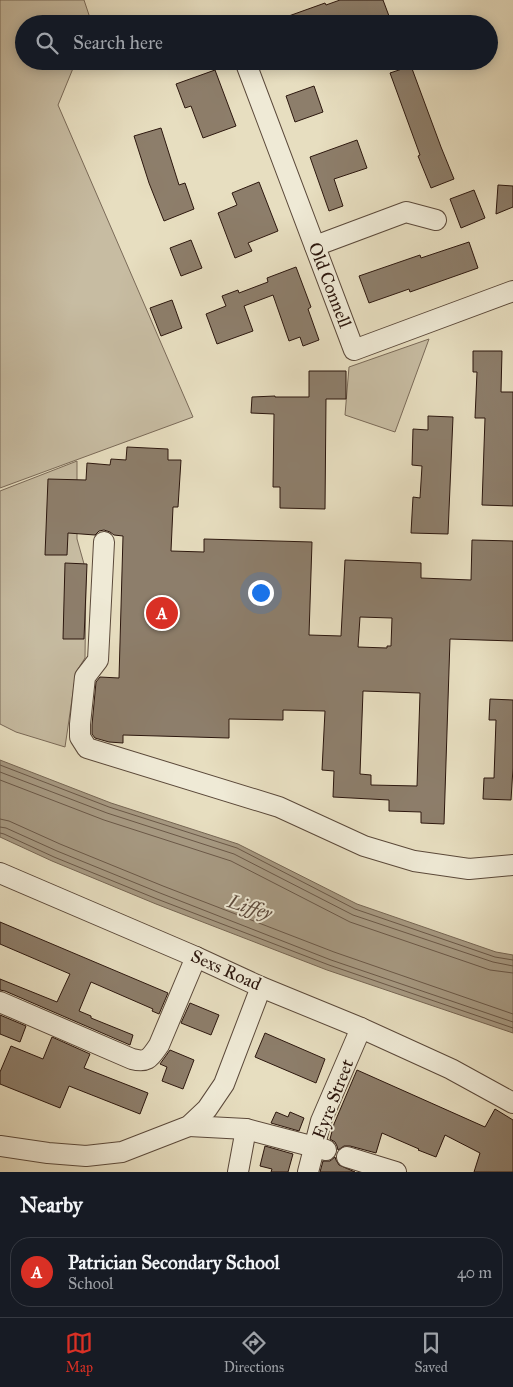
<!DOCTYPE html>
<style>
body{margin:0;font-family:"IM FELL Great Primer",serif;background:#242831;color:#f1f3f6}
.you{position:absolute;left:260px;top:592px;width:18px;height:18px;margin:-12px;border:4px solid #fff;border-radius:50%;background:#1a73e8;box-shadow:0 0 0 8px #1a73e833}
.badge{display:grid;place-items:center;width:32px;height:32px;border-radius:50%;background:#d93025;color:#fff;font-size:16px;font-weight:700}
.pin{position:absolute;translate:-50% -50%;border:2px solid #fff;box-shadow:0 1px 5px #0006}
.list{margin:0;padding:0;list-style:none}
h2{display:flex;justify-content:space-between;align-items:center;height:65px;margin:0;padding:0 20px;font-size:21px}
h2 small{font-size:16px;font-weight:400;color:#9ea1a6}
.list li{display:grid;grid-template-columns:32px 1fr auto;gap:15px;align-items:center;box-sizing:border-box;height:70px;margin:0 10px 10px;padding:0 10px;border:1px solid #363941;border-radius:20px}
.list b{display:block;font-size:19px;white-space:nowrap}
.list p{margin:0;font-size:16px;white-space:nowrap;color:#9ea1a6}
.list em{font-size:16px;font-style:normal;color:#9ea1a6}
.icon{flex:none;width:28px;height:28px;fill:none;stroke:currentColor;stroke-width:2;stroke-linecap:round;stroke-linejoin:round}
.map{position:relative;flex:none;width:513px;height:1172px;overflow:hidden}
.search{position:absolute;background:#171b24;box-shadow:0 2px 12px #0003;left:15px;right:15px;top:15px;height:55px;display:flex;align-items:center;gap:12px;box-sizing:border-box;padding:0 18px;border-radius:28px;color:#9ea1a6;font-size:19px}
.sheet{height:145px;background:#171b24}
nav{display:flex;justify-content:space-around;align-items:center;box-sizing:border-box;height:70px;border-top:1px solid #363941;background:#171b24;font-size:14px;color:#9ea1a6}
nav a{display:grid;justify-items:center;gap:2px}
nav .on{color:#d93025}
.map>svg:first-child{display:block}
.green{fill:#c7bca2;stroke:#7a6a58}
.water{fill:#a79a83;stroke:#766654}
.lines{fill:none;stroke-linecap:round;stroke-linejoin:round}
.shore{stroke:#6a5848;stroke-width:1}
.building{fill:#8d7e6b;stroke:#2c170e;fill-rule:evenodd}
.minor-casing{stroke:#5b493a;stroke-width:22}
.minor{stroke:#efead6;stroke-width:20}
.labels{text-anchor:middle;dominant-baseline:central;stroke-width:4;stroke-linejoin:round;paint-order:stroke}
.street-label{font-size:18px;fill:#2c170e;stroke:#efead6}
.water-label{font-size:19px;font-style:italic;fill:#5d4b3d;stroke:#efead6}
</style>
<div class="map">
<svg width="513" height="1172" viewBox="0 0 513 1172">
<rect width="100%" height="100%" fill="#e7dec0"/>
<filter id="stains"><feTurbulence type="fractalNoise" baseFrequency=".004" numOctaves="4"/><feColorMatrix values="0 0 0 0 .2 0 0 0 0 .09 0 0 0 0 .02 0 0 0 .5 -.17"/></filter>
<radialGradient id="worn" r=".72"><stop offset=".6" stop-color="#630" stop-opacity="0"/><stop offset="1" stop-color="#630" stop-opacity=".3"/></radialGradient>
<!-- green -->
<g class="green">
<polygon points="0,0 84,0 92,24 24,24 24,61 76,61 58,105 193,417 0,488"/>
<polygon points="429,339 395,432 345,415 349,367"/>
<polygon points="77,461 77,539 86,571 85,658 76,672 65,747 16,732 0,724 0,491"/>
</g>
<!-- water -->
<polygon class="water" points="0,760 111,803 238,844 357,904 496,952 513,955 513,1033 327,970 156,904 52,861 0,837"/>
<g class="lines">
<!-- shore -->
<g class="shore">
<polyline points="0,765 109,807 237,848 355,909 495,957 513,960"/>
<polyline points="0,772 107,813 234,854 353,915 493,962 513,966"/>
<polyline points="0,780 104,820 231,861 350,922 490,970 513,973"/>
<polyline points="0,819 9,821 60,844 163,886 334,952 513,1014"/>
<polyline points="0,827 6,828 57,851 160,893 331,960 513,1022"/>
<polyline points="0,833 4,834 54,857 157,899 329,965 513,1028"/>
</g>
</g>
<!-- building -->
<g class="building">
<polygon points="340,0 383,0 392,24 272,24 272,22 325,3 326,5"/>
<polygon points="411,66 441,147 454,179 431,188 418,156 420,155 390,73"/>
<polygon points="215,70 236,126 203,138 191,106 185,108 176,84"/>
<polygon points="314,86 323,112 295,122 286,96"/>
<polygon points="161,128 179,185 185,183 194,209 164,221 149,183 134,136"/>
<polygon points="357,140 367,168 334,179 343,206 329,211 310,157"/>
<polygon points="259,182 278,231 248,243 252,251 235,258 218,213 237,205 232,193"/>
<polygon points="498,185 513,186 513,207 496,214"/>
<polygon points="474,190 485,218 461,228 450,199"/>
<polygon points="191,240 202,268 181,276 170,248"/>
<polygon points="469,242 478,268 410,292 409,289 369,303 359,276 420,255 421,258"/>
<polygon points="296,267 311,307 308,309 319,340 303,346 300,337 289,341 273,295 244,306 253,331 217,344 206,314 226,306 222,296 238,290 239,293 268,282 267,278"/>
<polygon points="172,300 182,328 161,336 150,308"/>
<polygon points="473,351 502,351 501,392 513,392 513,506 482,505 485,418 475,418 477,372 473,372"/>
<polygon points="309,371 346,371 346,399 326,399 325,509 280,508 280,487 273,487 274,414 251,413 252,397 275,396 275,397 309,397"/>
<polygon points="428,416 453,417 448,534 411,533 413,497 420,498 422,466 412,465 413,429 428,430"/>
<path d="M127 447 168 449V460H181L178 507H173L171 551 204 552V539L312 542 309 635 341 636 345 560 421 563V578L471 580 472 540 513 541V641L450 639 444 824 421 823V812L389 811V800L333 797 334 771 322 770 325 711 283 710V720L229 719V738L123 735V743L109 742 95 738 92 734V725L96 682 100 677 119 678 123 536 114 535 110 532 104 530 99 531 95 535 68 533 67 555H45L48 479 86 480 87 463 110 465 111 459 126 460ZM360 617 392 618 391 646H387V648L358 647ZM363 691 420 693 417 786 371 785V775L360 774Z"/>
<polygon points="65,563 87,564 84,639 63,639"/>
<polygon points="490,699 513,700 513,768 511,800 483,799 484,778 494,778 496,720 489,720"/>
<polygon points="0,922 168,993 159,1014 152,1011 153,1009 91,982 79,1011 91,1016 91,1018 133,1035 130,1045 5,991 0,990 0,979 57,1002 70,974 0,944"/>
<polygon points="190,1003 219,1015 211,1035 181,1023"/>
<polygon points="0,1015 26,1026 20,1042 0,1034"/>
<polygon points="265,1033 325,1059 316,1083 255,1057"/>
<polygon points="52,1037 90,1054 84,1068 148,1093 140,1114 69,1086 60,1108 0,1084 0,1072 11,1046 43,1059"/>
<polygon points="170,1050 194,1060 183,1089 162,1081 167,1067 160,1064"/>
<polygon points="357,1070 485,1127 495,1109 513,1120 513,1172 474,1172 480,1153 445,1135 436,1157 418,1150 419,1149 382,1133 376,1153 350,1146 344,1146 338,1150 337,1146 335,1142 330,1139 334,1124"/>
<polygon points="276,1112 288,1117 290,1112 304,1118 299,1131 271,1123"/>
<polygon points="265,1146 293,1154 288,1172 271,1172 272,1169 260,1166"/>
<polygon points="335,1157 336,1160 339,1165 355,1172 320,1172 323,1161 330,1161"/>
</g>
<g class="lines">
<defs>
<g id="minor">
<polyline points="245,61 354,350 513,291"/>
<polyline points="315,246 406,212 436,220"/>
<polyline points="104,542 98,660 85,677 80,724 80,737 87,748 279,807 364,846 414,861 469,869 513,865"/>
<polyline points="0,873 196,957 261,987 361,1028 451,1069 513,1103"/>
<path d="M0 1002 132 1059C148 1063 150 1058 159 1045L196 957"/>
<polyline points="189,1126 246,1129 326,1150"/>
<polyline points="0,1146 48,1153 86,1156 122,1152 189,1126 207,1109 224,1084 261,987"/>
<polyline points="347,1157 396,1172"/>
<polyline points="238,1172 246,1129"/>
<polyline points="308,1172 321,1121 361,1028"/>
</g>
</defs>
<!-- minor casing -->
<use href="#minor" class="minor-casing"/>
<!-- minor -->
<use href="#minor" class="minor"/>
</g>
<g class="labels">
<!-- street labels -->
<g class="street-label">
<text transform="translate(330 285) rotate(69)">Old Connell</text>
<text transform="translate(226 970) rotate(24)">Sexs Road</text>
<text transform="translate(333 1099) rotate(-69)">Eyre Street</text>
</g>
<!-- water labels -->
<g class="water-label">
<text transform="translate(250 907) rotate(17)">Liffey</text>
</g>
</g>
<rect width="100%" height="100%" filter="url(#stains)"/>
<rect width="100%" height="100%" fill="url(#worn)"/>
</svg>
<div class="you"></div>
<div class="pin badge" style="left:162px;top:613px">A</div>
<div class="search"><svg class="icon" aria-label="search" viewBox="0 0 24 24"><circle cx="10" cy="10" r="6"/><path d="M15 15l6 6"/></svg>Search here</div>
</div>
<section class="sheet">
<h2>Nearby<small></small></h2>
<ul class="list">
<li><span class="badge">A</span><div><b>Patrician Secondary School</b><p>School</p></div><em>40 m</em></li>
</ul>
</section>
<nav>
<a class="on"><svg class="icon" aria-label="map" viewBox="0 0 24 24"><path d="M3 6l6-2 6 2 6-2v14l-6 2-6-2-6 2zM9 4v14M15 6v14"/></svg>Map</a>
<a><svg class="icon" aria-label="directions" viewBox="0 0 24 24"><path d="M12 3l9 9-9 9-9-9zM9 14v-3h6M13 9l2 2-2 2"/></svg>Directions</a>
<a><svg class="icon" aria-label="saved" viewBox="0 0 24 24"><path d="M7 4h10v16l-5-4-5 4z"/></svg>Saved</a>
</nav>
